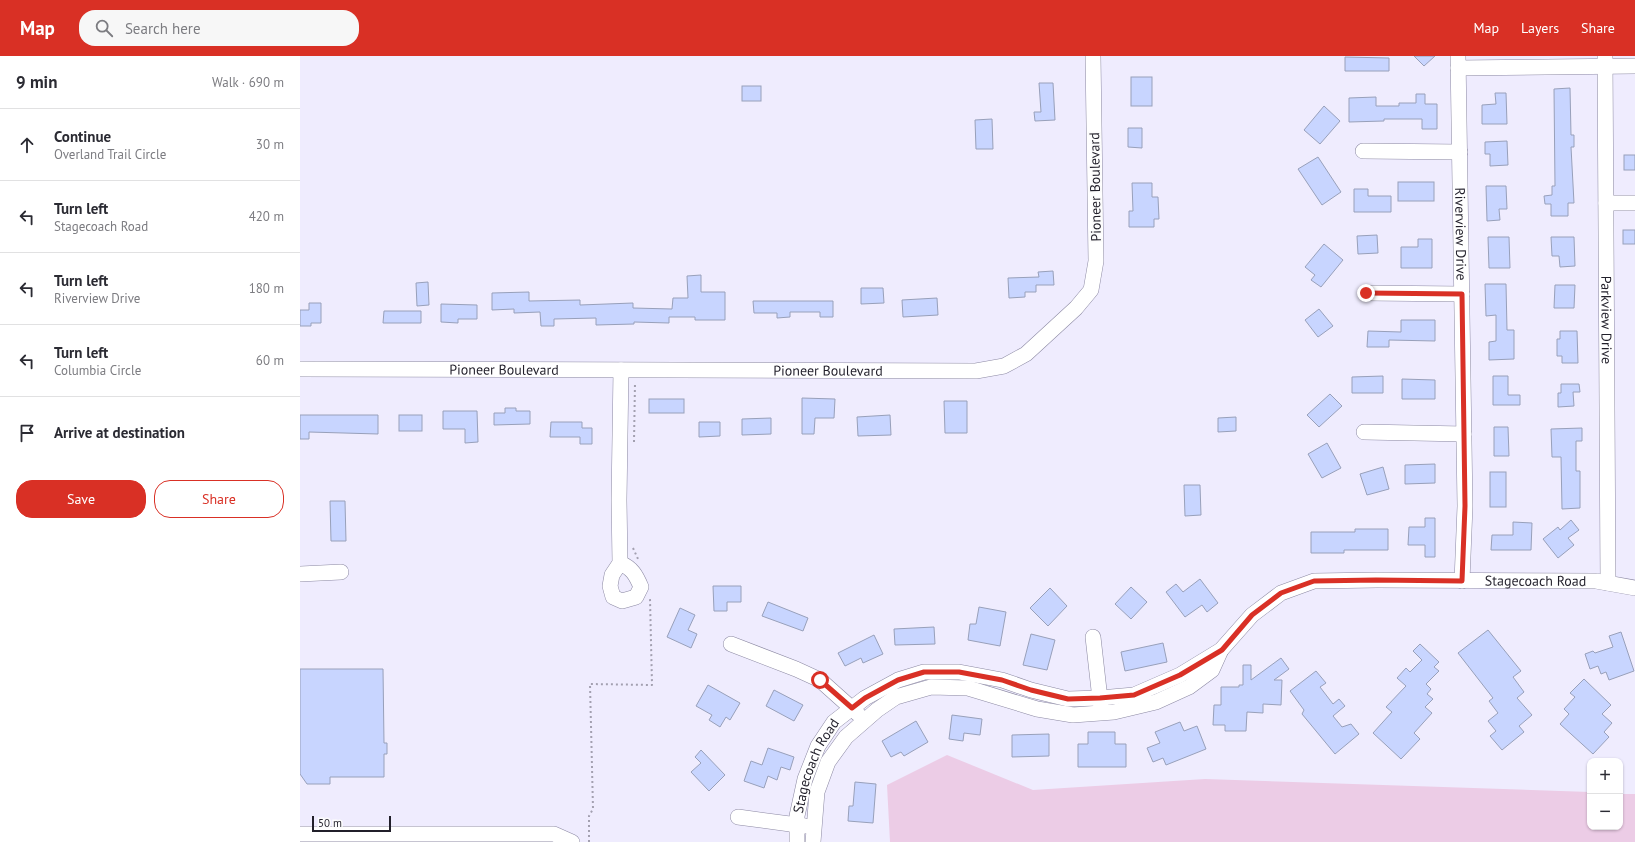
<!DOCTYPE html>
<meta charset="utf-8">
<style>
body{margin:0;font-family:"PT Sans",sans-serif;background:#f7f7f7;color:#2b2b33}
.controls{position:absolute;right:12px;bottom:12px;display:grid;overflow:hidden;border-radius:8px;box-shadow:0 1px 3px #0004}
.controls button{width:36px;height:36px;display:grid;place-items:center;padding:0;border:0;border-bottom:1px solid #e1e1e2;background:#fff;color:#2b2b33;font:20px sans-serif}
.scale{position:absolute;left:12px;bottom:10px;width:79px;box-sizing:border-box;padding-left:4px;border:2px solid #211f2a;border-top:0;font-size:11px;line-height:14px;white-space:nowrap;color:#211f2a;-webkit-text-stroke:3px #fcfcfc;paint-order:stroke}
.stop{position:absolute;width:12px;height:12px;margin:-9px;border:3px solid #d93025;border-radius:50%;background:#fff}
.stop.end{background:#d93025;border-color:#fff;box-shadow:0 1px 4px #0008}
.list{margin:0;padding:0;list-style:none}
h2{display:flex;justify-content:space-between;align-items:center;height:52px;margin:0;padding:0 16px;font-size:17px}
h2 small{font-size:13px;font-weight:400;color:#7c7c81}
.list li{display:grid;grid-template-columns:26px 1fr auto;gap:12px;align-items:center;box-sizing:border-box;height:72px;padding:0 16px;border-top:1px solid #e1e1e2}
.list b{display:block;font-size:15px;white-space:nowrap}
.list p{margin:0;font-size:13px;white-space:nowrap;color:#7c7c81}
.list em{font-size:13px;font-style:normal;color:#7c7c81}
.actions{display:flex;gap:8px;padding:12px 16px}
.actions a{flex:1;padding:9px 0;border:1px solid #d93025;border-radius:16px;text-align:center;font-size:14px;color:#d93025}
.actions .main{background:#d93025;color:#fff}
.icon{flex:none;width:22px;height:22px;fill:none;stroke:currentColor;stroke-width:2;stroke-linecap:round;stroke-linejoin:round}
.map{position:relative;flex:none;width:1335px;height:786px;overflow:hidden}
header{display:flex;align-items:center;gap:24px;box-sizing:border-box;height:56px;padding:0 20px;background:#d93025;color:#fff}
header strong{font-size:19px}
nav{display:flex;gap:22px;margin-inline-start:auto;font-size:14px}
.search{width:280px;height:36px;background:#f7f7f7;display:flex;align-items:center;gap:10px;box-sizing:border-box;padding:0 14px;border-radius:16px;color:#7c7c81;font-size:15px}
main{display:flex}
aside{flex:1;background:#fff}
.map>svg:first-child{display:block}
.green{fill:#eccce6}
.building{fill:#c8d5ff;stroke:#98a0ba}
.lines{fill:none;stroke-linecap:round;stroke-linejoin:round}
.minor-casing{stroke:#8c89a3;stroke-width:16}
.path{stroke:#a3a0b0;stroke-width:2;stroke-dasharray:2 3;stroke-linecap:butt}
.minor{stroke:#fff;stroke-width:15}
.route{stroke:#d93025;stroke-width:5}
.labels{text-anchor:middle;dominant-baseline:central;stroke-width:3.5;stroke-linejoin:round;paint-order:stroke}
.street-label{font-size:14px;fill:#211f2a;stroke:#fcfcfc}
</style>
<header>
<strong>Map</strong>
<div class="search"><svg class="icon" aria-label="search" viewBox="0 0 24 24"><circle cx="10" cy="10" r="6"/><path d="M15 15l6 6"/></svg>Search here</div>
<nav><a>Map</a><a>Layers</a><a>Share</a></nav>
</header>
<main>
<aside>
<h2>9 min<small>Walk · 690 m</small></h2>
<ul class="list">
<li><svg class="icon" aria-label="ahead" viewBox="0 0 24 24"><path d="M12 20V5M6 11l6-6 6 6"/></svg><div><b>Continue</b><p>Overland Trail Circle</p></div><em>30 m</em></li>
<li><svg class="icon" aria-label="left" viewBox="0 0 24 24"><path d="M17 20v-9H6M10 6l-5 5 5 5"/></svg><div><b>Turn left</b><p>Stagecoach Road</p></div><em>420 m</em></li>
<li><svg class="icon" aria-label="left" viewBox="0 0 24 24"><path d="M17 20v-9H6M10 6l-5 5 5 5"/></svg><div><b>Turn left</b><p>Riverview Drive</p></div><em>180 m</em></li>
<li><svg class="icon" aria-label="left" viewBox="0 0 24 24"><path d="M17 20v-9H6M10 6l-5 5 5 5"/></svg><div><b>Turn left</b><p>Columbia Circle</p></div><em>60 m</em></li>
<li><svg class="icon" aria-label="arrive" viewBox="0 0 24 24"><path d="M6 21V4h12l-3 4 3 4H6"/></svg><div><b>Arrive at destination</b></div></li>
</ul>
<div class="actions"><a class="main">Save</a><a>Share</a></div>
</aside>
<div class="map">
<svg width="1335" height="786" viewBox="0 0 1335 786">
<rect width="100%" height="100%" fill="#efecfe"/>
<!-- green -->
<polygon class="green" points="647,699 733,734 905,723 1290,736 1290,771 1320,771 1320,738 1335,738 1335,786 590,786 587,729"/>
<!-- building -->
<g class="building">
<polygon points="1114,0 1135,0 1124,10"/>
<polygon points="1045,1 1089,2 1089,15 1045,15"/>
<rect x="831" y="21" width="21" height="29"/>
<polygon points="739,27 753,27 755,64 735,65 734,56 741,56"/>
<rect x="442" y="30" width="19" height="15"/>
<polygon points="1270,32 1271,79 1274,79 1274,91 1271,91 1274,147 1268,147 1268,160 1251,160 1251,148 1245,148 1244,140 1252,139 1252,130 1255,130 1254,33"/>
<polygon points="1195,37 1206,37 1207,68 1182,68 1182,49 1196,48"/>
<polygon points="1116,38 1125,38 1125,48 1137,48 1137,73 1122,73 1122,63 1084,63 1084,65 1049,66 1049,42 1076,41 1076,50 1099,50 1099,47 1116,47"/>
<polygon points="1024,50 1040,65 1020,88 1004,74"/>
<polygon points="692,63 693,93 676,93 675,64"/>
<polygon points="828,72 842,72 842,92 828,91"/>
<polygon points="1207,85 1208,109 1190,110 1190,98 1185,98 1185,86"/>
<rect x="1324" y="99" width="11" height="15"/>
<polygon points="1018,101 1041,136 1022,149 998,113"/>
<rect x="1098" y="126" width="36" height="19"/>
<polygon points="832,127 852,127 852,141 858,141 859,163 854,163 854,171 829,171 829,155 833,155"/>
<polygon points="1186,130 1206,130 1207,153 1199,153 1200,164 1187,165"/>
<polygon points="1054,133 1068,133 1068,140 1091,140 1091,156 1054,156"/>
<rect x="1323" y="174" width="12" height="14"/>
<polygon points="1077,179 1078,197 1058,198 1057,180"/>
<polygon points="1188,181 1209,181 1210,212 1189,212"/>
<polygon points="1251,181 1274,181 1275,210 1260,211 1259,200 1252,200"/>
<polygon points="1118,183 1132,183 1132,212 1101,212 1101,191 1118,191"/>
<polygon points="1024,188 1043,204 1021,231 1011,224 1015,219 1005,211"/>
<polygon points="753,215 754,229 736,229 736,236 725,236 725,241 709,242 708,222 739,221 738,216"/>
<polygon points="401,219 401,236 425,236 425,264 395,264 395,261 369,261 369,267 334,266 334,268 296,269 296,262 254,263 254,270 241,270 240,256 214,257 214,253 192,254 192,237 229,236 229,245 280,244 280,249 333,247 333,252 372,253 373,242 388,242 387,220"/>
<polygon points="128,226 129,249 117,250 116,227"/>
<polygon points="1185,228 1206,228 1207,274 1214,274 1214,303 1189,304 1189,286 1196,285 1196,259 1186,260"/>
<polygon points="1255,229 1275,229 1274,252 1254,252"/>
<polygon points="561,232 583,232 584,247 561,248"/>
<polygon points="637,242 638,259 603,261 602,244"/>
<polygon points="453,245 533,245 533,261 520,261 520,256 490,256 490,261 477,262 477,257 454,257"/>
<polygon points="9,247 21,247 21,267 11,267 11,270 0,270 0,254 9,254"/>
<polygon points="141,248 177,249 177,263 158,263 158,267 141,266"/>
<polygon points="1019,253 1033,270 1018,281 1005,264"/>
<polygon points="84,255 121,255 121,267 83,267"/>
<polygon points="1101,264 1135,264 1135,285 1089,284 1089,291 1067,291 1068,275 1101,276"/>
<polygon points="1260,275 1277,275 1278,307 1262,307 1262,300 1257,300 1257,283 1260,283"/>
<polygon points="1083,320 1083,337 1052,337 1052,321"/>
<polygon points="1193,320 1208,320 1208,339 1220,339 1220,349 1193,349"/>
<polygon points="1102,323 1135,324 1135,343 1102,343"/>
<polygon points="1261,328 1279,328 1280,336 1273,336 1274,350 1258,351 1258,337 1261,337"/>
<polygon points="1030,338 1042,350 1019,371 1007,359"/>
<polygon points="502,342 535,343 534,362 515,362 514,378 502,378"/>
<rect x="349" y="343" width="35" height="14"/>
<polygon points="644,345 667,345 667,377 645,377"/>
<polygon points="205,352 216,352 216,355 230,355 230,368 194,369 194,357 205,357"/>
<polygon points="143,355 177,355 178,386 165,387 165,373 143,373"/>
<polygon points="0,359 78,359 78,378 9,376 9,383 0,383"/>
<rect x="99" y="359" width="23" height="16"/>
<polygon points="590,359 591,379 558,380 557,361"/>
<polygon points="936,361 936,375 918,376 918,362"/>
<polygon points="471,362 471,378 442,379 442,363"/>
<polygon points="251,366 282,366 282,372 292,372 292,388 280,388 280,381 250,381"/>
<polygon points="399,366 420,366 420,380 399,381"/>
<polygon points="1194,371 1208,371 1209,400 1194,400"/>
<polygon points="1282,372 1282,385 1276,385 1276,415 1280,415 1280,452 1262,453 1261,401 1252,401 1251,373"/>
<polygon points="1027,387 1041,412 1022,422 1008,398"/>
<polygon points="1135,408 1135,427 1105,428 1105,409"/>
<polygon points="1083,411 1089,433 1067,439 1060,418"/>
<rect x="1190" y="416" width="16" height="35"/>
<polygon points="884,429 900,429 901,459 885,460"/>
<polygon points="30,445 45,445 46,485 31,485"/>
<polygon points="1125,462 1135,462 1135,501 1125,501 1125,489 1108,489 1109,471 1125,471"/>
<polygon points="1271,464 1279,474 1268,482 1274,489 1258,502 1243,483 1258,471 1260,474"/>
<polygon points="1213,466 1232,467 1231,494 1191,494 1192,479 1213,479"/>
<polygon points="1055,473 1088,473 1088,494 1044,494 1044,497 1011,497 1011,476 1055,476"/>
<polygon points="900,523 918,547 907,556 902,549 885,561 866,536 876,528 883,536"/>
<polygon points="413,530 441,530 441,546 427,546 427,555 414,555"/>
<polygon points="831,531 847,546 831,563 815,548"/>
<polygon points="750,532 767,550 748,570 730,552"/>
<polygon points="468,546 508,562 503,575 462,560"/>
<polygon points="679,551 706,556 700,590 668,584 670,568 676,568"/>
<polygon points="380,552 395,559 388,574 397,578 391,592 367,581"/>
<polygon points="634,571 635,588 595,589 594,573"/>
<polygon points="1188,574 1221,615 1213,621 1224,636 1217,642 1232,659 1219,670 1224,676 1202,694 1190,680 1196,675 1188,665 1198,657 1189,645 1193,642 1158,597"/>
<polygon points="1321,576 1334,615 1309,624 1306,616 1301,618 1298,610 1290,613 1285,598 1293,595 1295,597 1313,591 1309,580"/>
<polygon points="731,578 755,584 747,614 723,609"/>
<polygon points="574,579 583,598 563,607 561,602 545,610 538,597"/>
<polygon points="863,587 867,606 825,615 821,596"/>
<polygon points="1120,588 1139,606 1134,611 1139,615 1126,628 1131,633 1127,638 1133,643 1125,651 1132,657 1114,677 1120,683 1101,703 1073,677 1092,656 1086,651 1106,630 1097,622 1106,612 1110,616 1122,604 1113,595"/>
<polygon points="981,602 989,613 974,624 982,624 981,649 963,648 963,657 947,656 946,675 925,675 925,669 913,669 914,649 921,649 921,631 939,631 939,629 943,629 943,609 951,609 951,624"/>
<polygon points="0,613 83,613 84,687 87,687 87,698 84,698 84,721 30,721 30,728 7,728 0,718"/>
<polygon points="1016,615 1026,627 1020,631 1033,648 1039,643 1045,650 1033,660 1042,671 1051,668 1059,678 1035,698 1002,658 1004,654 990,635"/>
<polygon points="1284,623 1311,649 1302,658 1312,667 1304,676 1309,681 1293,698 1260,668 1269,658 1264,653 1275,641 1270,637"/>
<polygon points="408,629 440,647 430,664 426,661 420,671 409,664 412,659 396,650"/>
<polygon points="474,634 503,649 494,665 466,650"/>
<polygon points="652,659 682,663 680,679 664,677 663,685 649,683"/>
<polygon points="616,665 628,686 604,700 601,696 591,701 582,685"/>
<polygon points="880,666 884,675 897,670 906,693 866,709 863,702 853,706 847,692 860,687 855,676"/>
<polygon points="788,676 815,676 815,688 826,688 826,711 778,711 778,688 788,688"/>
<polygon points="749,678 749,700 712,701 712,679"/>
<polygon points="468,692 494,701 490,714 481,711 477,724 468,720 464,732 444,725 451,705 462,709"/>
<polygon points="401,694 425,719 409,735 391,716 401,707 395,701"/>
<polygon points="555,726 576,728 573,767 548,765 549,750 553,750"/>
</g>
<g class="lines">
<defs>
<g id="minor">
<path id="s1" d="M1158 0 1165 450 1162 525"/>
<path id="s2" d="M1305 0 1308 527"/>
<polyline points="1158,12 1335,10"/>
<polyline points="1063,95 1160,96"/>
<polyline points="1306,147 1335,147"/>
<polyline points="1066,237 1162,238"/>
<path id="s3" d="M0 313 676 315 704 310 726 298 776 252 791 234 796 205 793 0"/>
<polyline points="1064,376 1164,378"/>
<path d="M320 507C332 512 336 519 341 531L336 541 322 545 313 541 310 530 312 519 320 507 319 444 321 314"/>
<polyline points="0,518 41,516"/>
<polyline points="793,581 801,652"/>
<polyline points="431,588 496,613 520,624 558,658"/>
<polyline points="438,761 505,770"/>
<polyline points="0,778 254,778 272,786"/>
<path id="s4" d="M497 786V760L505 723 518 690 534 666 565 642 598 624 624 616H659L702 624 731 634 768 643 800 642 834 639 880 619 921 594"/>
<path id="s5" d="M513 786 517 736 528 706 546 681 577 654 596 641 631 631 668 632 737 653 773 659 814 656 856 646 889 631 912 614 921 594 952 559 981 537 1014 525 1077 524 1296 525 1335 532"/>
</g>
</defs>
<!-- minor casing -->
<use href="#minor" class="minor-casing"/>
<!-- path -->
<g class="path">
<polyline points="334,386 335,327"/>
<polyline points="333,492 338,503"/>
<polyline points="289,786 289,760 293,753 290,628 352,629 350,543"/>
</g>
<!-- minor -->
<use href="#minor" class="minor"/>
</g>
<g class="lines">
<!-- route -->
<polyline class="route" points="520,624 552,652 565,642 598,624 624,616 659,616 702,624 731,634 768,643 800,642 834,639 880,619 922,594 952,559 981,537 1014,525 1076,524 1162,525 1165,450 1162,238 1066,237"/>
</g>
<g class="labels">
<!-- street labels -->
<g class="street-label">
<text transform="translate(795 131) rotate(-91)">Pioneer Boulevard</text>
<text stroke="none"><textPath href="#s1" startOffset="178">Riverview Drive</textPath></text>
<text stroke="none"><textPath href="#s2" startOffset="264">Parkview Drive</textPath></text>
<text stroke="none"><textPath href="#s3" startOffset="204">Pioneer Boulevard</textPath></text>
<text stroke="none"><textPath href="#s3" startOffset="528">Pioneer Boulevard</textPath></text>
<text stroke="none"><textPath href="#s5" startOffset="870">Stagecoach Road</textPath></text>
<text stroke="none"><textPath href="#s4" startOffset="80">Stagecoach Road</textPath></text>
</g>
</g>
</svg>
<div class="controls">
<button>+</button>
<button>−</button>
</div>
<div class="scale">50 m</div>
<div class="stop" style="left:520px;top:624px"></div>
<div class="stop end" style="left:1066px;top:237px"></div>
</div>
</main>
